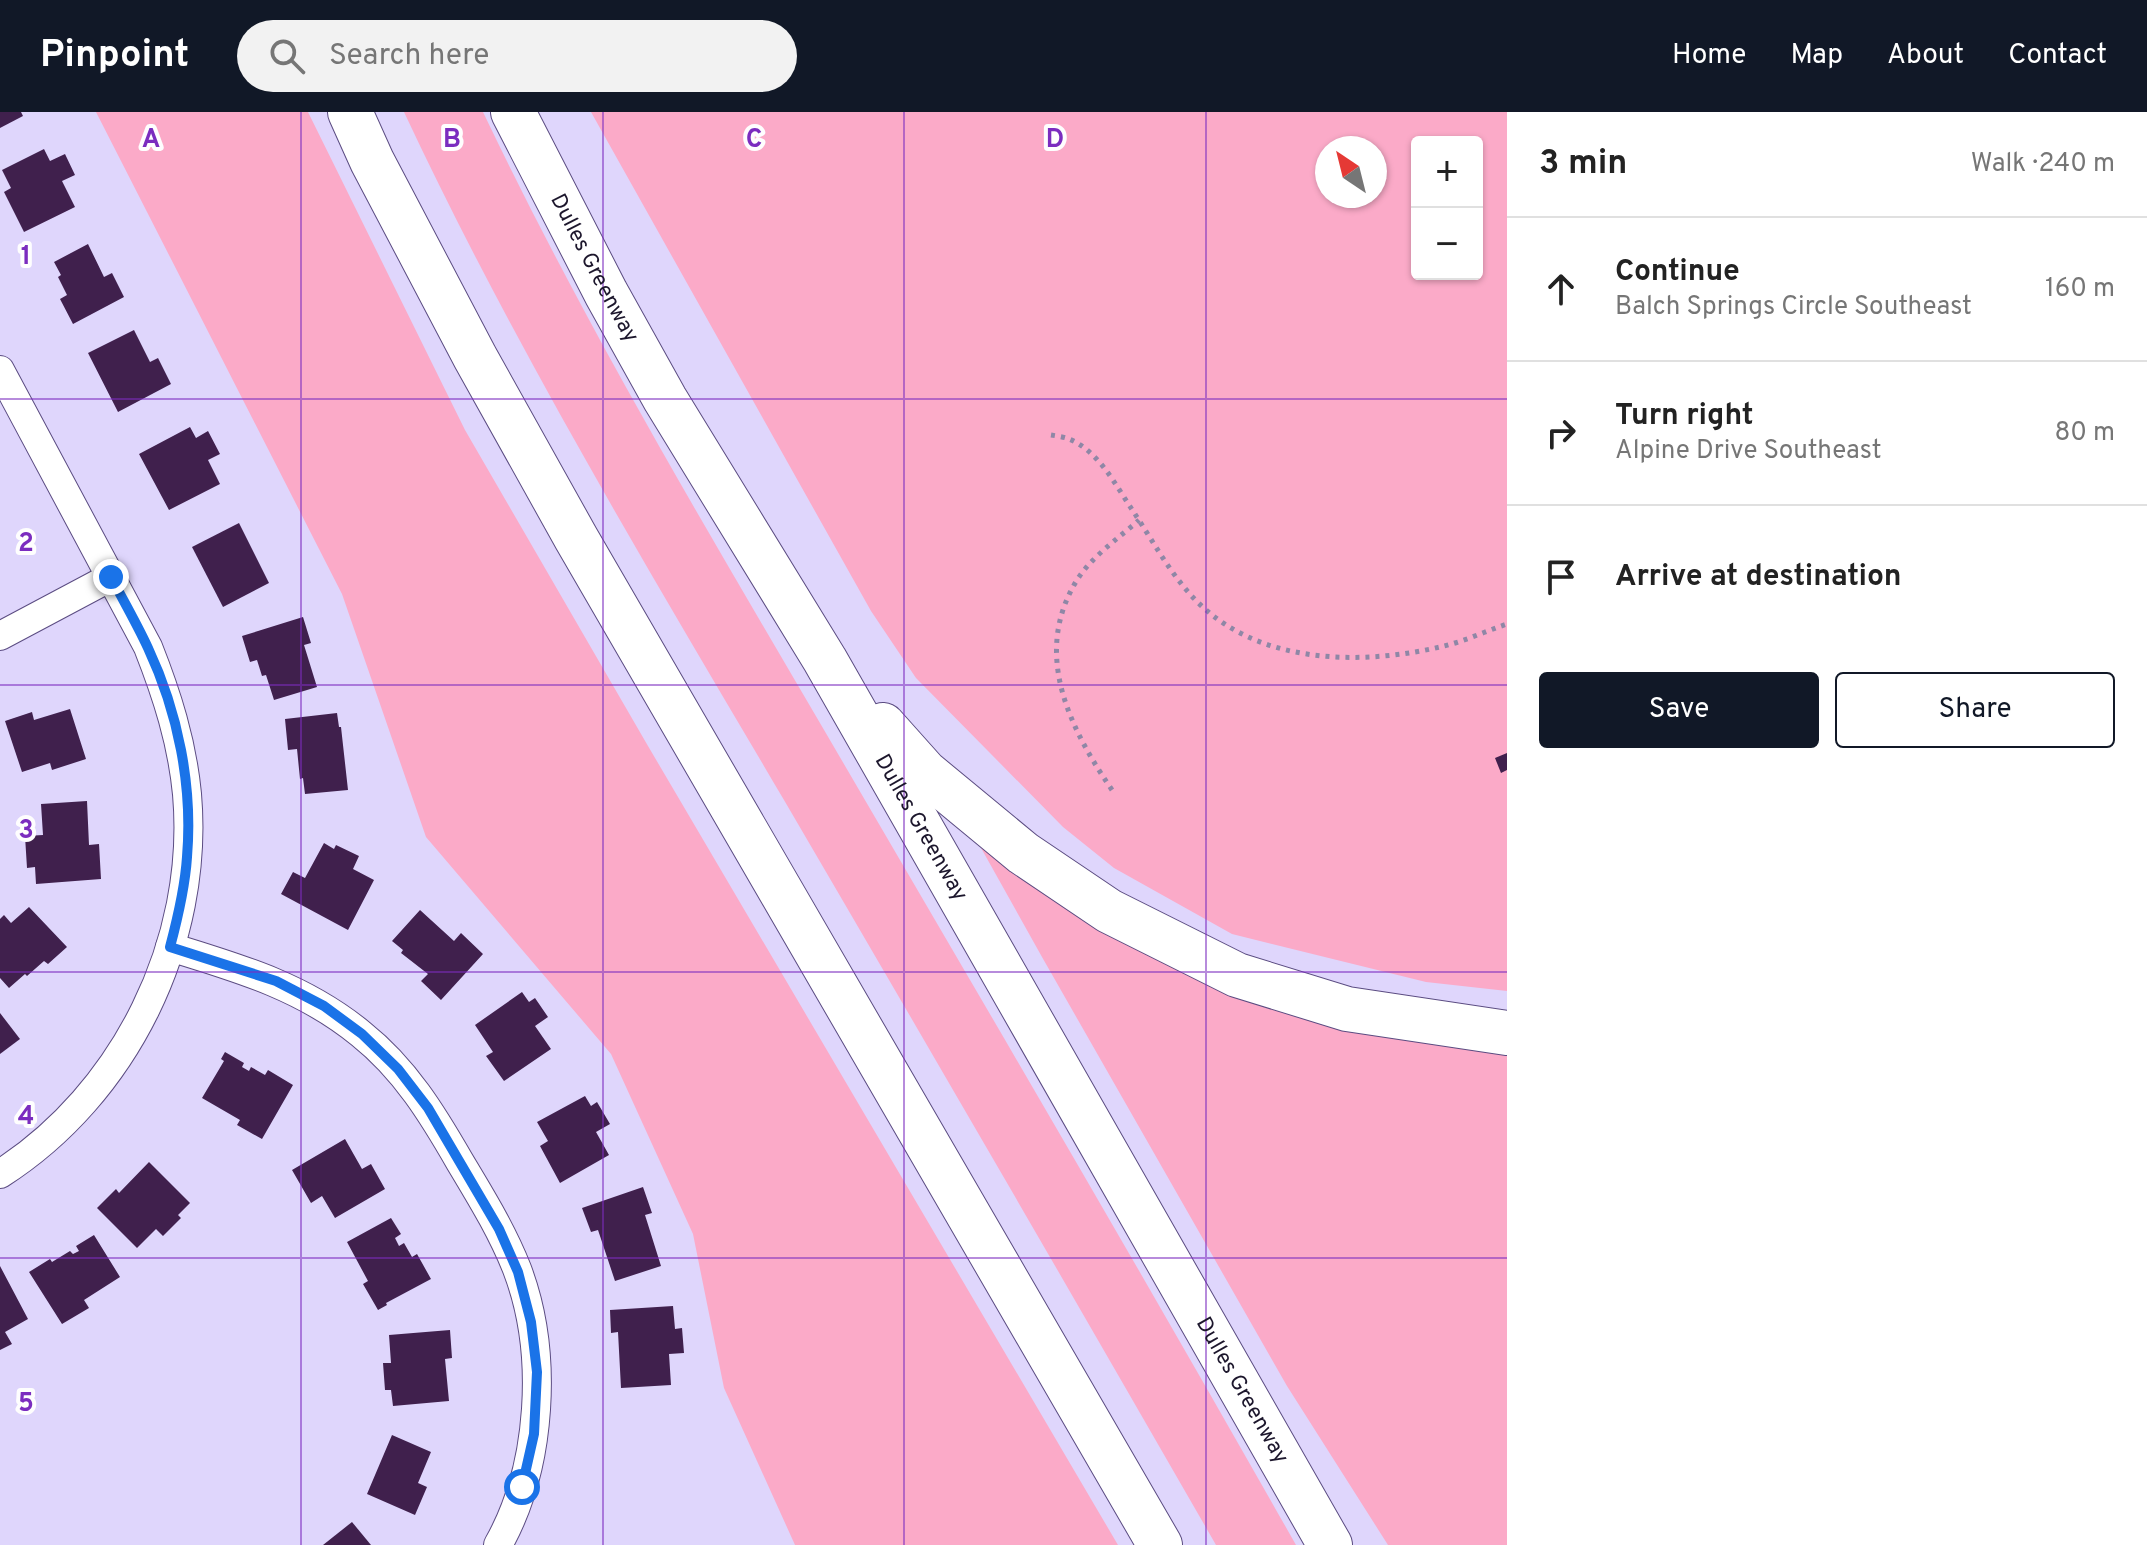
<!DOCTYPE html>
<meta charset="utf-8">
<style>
body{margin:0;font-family:Overpass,sans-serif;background:#f2f2f2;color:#222}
.controls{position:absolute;right:24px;top:24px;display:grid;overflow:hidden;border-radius:8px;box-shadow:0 2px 6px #0004}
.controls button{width:72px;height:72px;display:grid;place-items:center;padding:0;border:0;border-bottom:2px solid #e0e0e0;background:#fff;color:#222;font:40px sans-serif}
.compass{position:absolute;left:1315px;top:24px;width:72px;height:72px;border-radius:50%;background:#fff;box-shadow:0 2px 6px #0004;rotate:325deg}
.stop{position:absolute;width:24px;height:24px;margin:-18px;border:6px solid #1a73e8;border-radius:50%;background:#fff}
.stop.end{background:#1a73e8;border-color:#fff;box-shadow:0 2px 8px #0008}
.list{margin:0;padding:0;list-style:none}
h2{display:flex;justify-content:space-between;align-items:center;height:104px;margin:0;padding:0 32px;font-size:34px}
h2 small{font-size:26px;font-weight:400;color:#767676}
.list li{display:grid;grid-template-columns:52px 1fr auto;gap:24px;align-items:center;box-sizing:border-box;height:144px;padding:0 32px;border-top:2px solid #e0e0e0}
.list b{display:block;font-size:30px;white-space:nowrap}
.list p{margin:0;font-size:26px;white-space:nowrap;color:#767676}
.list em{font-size:26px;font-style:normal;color:#767676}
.actions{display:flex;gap:16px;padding:24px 32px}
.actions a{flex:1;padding:18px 0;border:2px solid #111827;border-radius:8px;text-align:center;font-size:28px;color:#111827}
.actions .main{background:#111827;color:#fff}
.icon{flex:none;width:44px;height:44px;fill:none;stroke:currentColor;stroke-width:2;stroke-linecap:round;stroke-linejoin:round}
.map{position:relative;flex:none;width:1507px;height:1433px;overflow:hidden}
header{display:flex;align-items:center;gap:48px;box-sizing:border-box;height:112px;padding:0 40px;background:#111827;color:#fff}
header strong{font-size:38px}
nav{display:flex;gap:44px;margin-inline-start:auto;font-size:28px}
.search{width:560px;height:72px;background:#f2f2f2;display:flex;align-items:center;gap:20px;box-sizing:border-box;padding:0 28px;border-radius:44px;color:#767676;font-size:30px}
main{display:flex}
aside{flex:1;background:#fff}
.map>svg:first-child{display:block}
.green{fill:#fbaac8;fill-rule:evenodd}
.building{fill:#40204d}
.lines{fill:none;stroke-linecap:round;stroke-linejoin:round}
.street-casing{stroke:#5b4c82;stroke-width:30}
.highway-casing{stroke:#5b4c82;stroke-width:46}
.path{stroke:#8f87a6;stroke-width:5;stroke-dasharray:4 6;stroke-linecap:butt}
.street{stroke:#fff;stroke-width:28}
.highway{stroke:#fff;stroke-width:44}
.route{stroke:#1a73e8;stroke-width:10}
.grid{fill:none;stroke:#7b2cbf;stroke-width:2;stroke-opacity:0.55}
.labels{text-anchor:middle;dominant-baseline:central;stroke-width:8;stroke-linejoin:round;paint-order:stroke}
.street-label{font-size:22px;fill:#1c162c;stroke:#fefefe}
.grid-label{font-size:26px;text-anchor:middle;font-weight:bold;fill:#7b2cbf;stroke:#fefefe;stroke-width:8;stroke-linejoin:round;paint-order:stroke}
</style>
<header>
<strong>Pinpoint</strong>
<div class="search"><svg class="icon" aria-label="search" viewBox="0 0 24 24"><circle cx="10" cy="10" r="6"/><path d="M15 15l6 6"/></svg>Search here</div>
<nav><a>Home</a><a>Map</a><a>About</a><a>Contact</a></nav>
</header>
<main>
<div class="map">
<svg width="1507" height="1433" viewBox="0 0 1507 1433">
<rect width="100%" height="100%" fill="#dfd6fc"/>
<!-- green -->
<g class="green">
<polygon points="96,0 308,0 465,318 648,634 1118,1433 795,1433 724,1276 693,1122 611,942 426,725 342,482"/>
<path d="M404 0H483C585 214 707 418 827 623 984 892 1142 1161 1296 1433H1216C1073 1184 929 936 784 688 651 462 515 237 404 0Z"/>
<path d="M591 0H1507V879L1426 870 1232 822 1114 756 1063 715 916 566 871 499ZM1417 30H1477V162H1417ZM1327 36H1375V84H1327Z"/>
<polygon points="971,718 1095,814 1507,934 1507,1433 1388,1433 1287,1274 1042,845"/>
</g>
<!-- building -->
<g class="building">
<polygon points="0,0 21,0 23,4 0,16"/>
<polygon points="44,37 50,49 65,42 75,63 62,69 75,95 24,120 4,80 11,76 2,58"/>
<polygon points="88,132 104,165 112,161 124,185 73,212 60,187 67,183 58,165 61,163 54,150"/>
<polygon points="134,218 150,250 158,246 171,272 118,300 88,241"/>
<polygon points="190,315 196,326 208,319 220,342 208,348 220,372 169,398 139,342"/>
<polygon points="239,411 269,471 223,495 192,435"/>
<polygon points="303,505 311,531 304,533 317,575 274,588 266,563 262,564 257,548 250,550 242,524"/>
<polygon points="70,597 86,647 52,658 50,651 22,660 5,609 32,600 34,608"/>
<polygon points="337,601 339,615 341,615 348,678 305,682 303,666 300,667 297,637 288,638 285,607"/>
<polygon points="1507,641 1507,658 1501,661 1495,646"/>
<polygon points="87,689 89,733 99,732 101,767 36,772 35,755 27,756 25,724 43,723 41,692"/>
<polygon points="324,731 334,737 336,733 359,744 353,757 374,768 348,818 281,782 293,760 305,766"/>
<polygon points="29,795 67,835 48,852 44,849 27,864 25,862 9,876 0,866 0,807 4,803 11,811"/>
<polygon points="420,798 454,829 461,821 483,842 441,888 421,869 428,862 401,841 403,838 392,829"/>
<polygon points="522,880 529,890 535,886 548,905 535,914 551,937 504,969 486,944 493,940 475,913"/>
<polygon points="0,901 20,927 0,942"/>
<polygon points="225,940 244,951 242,955 249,959 251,955 265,963 268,958 293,973 262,1027 237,1013 240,1008 202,986 224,949 221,947"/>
<polygon points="585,984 591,994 597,990 610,1012 596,1020 609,1043 560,1071 540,1034 548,1029 537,1010"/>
<polygon points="345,1027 362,1057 371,1052 385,1077 335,1106 322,1084 311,1091 292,1058"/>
<polygon points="149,1050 190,1091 178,1103 181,1106 163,1124 156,1117 137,1136 97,1096 116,1077 119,1081"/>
<polygon points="643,1075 652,1101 645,1103 661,1154 615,1169 598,1118 591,1120 582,1096"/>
<polygon points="391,1106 401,1122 395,1126 399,1134 404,1131 412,1145 417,1142 431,1167 386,1191 387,1193 378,1198 363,1172 368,1169 347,1130"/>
<polygon points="94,1123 120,1165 84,1188 89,1196 62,1212 29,1160 50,1147 52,1150 70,1139 73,1142 79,1139 76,1134"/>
<polygon points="0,1154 28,1207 5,1220 12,1232 0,1238"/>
<polygon points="673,1194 675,1217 682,1216 684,1241 669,1242 671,1273 621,1276 618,1220 611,1221 610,1198"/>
<polygon points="450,1218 452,1246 445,1247 449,1289 393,1294 391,1278 385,1278 383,1251 391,1251 389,1223"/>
<polygon points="392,1323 431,1340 418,1371 427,1375 415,1403 367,1382"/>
<polygon points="352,1410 371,1433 323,1433"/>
</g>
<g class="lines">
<defs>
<g id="street">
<path d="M0 258 148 535C167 583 182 630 187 682 200 830 125 982 0 1062"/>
<polyline points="0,524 111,465"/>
<path d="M170 835C239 856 304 875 361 922 405 957 433 1003 460 1050 481 1085 502 1119 517 1157 549 1241 542 1355 498 1433"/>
</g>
<g id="highway">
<polyline points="350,0 372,49 475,245 576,426 1160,1433"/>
<path id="s1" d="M513 0 606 181 665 287 825 548 1330 1433"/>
<polyline points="883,613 925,660 1023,741 1109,799 1237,863 1347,897 1507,921"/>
</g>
</defs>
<!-- street casing -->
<use href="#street" class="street-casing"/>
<!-- highway casing -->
<use href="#highway" class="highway-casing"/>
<!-- path -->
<g class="path">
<path d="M1051 323C1057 324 1064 325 1069 327 1099 339 1116 374 1133 399 1155 432 1175 471 1205 497 1268 553 1366 553 1444 534 1465 529 1486 519 1507 512"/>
<path d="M1112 678C1069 615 1032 541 1077 468 1092 444 1119 426 1139 408"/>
</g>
<!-- street -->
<use href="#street" class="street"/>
<!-- highway -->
<use href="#highway" class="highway"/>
</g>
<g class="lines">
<!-- route -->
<path class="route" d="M111 465C123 488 137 512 148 536 178 600 193 674 187 745 185 776 178 805 170 835L276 869 324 894 362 922 398 957 428 996 499 1117 518 1160 531 1210 537 1260 534 1322 522 1375"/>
</g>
<!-- grid -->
<path class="grid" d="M301 0V1433M603 0V1433M904 0V1433M1206 0V1433M0 287H1507M0 573H1507M0 860H1507M0 1146H1507"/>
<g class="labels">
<!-- street labels -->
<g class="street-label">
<text stroke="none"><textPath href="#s1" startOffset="176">Dulles Greenway</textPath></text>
<text stroke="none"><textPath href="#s1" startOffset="824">Dulles Greenway</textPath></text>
<text stroke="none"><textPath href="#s1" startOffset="1472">Dulles Greenway</textPath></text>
</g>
</g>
<g class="grid-label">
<text x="151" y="35">A</text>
<text x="452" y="35">B</text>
<text x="754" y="35">C</text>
<text x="1055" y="35">D</text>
<text x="26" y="152">1</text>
<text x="26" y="439">2</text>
<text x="26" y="726">3</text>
<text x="26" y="1012">4</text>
<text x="26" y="1299">5</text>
</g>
</svg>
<div class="controls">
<button>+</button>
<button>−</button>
</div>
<svg class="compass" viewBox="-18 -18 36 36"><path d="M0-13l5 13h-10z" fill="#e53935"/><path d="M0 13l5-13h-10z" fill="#767676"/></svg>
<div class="stop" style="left:522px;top:1375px"></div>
<div class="stop end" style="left:111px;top:465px"></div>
</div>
<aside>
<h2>3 min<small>Walk · 240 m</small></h2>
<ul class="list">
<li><svg class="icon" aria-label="ahead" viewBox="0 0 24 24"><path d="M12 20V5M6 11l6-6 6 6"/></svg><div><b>Continue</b><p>Balch Springs Circle Southeast</p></div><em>160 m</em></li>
<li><svg class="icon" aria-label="right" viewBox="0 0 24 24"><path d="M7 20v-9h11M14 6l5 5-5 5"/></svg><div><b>Turn right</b><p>Alpine Drive Southeast</p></div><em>80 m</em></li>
<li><svg class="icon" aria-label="arrive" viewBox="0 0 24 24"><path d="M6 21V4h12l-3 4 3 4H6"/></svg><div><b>Arrive at destination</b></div></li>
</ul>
<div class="actions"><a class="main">Save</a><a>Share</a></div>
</aside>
</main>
